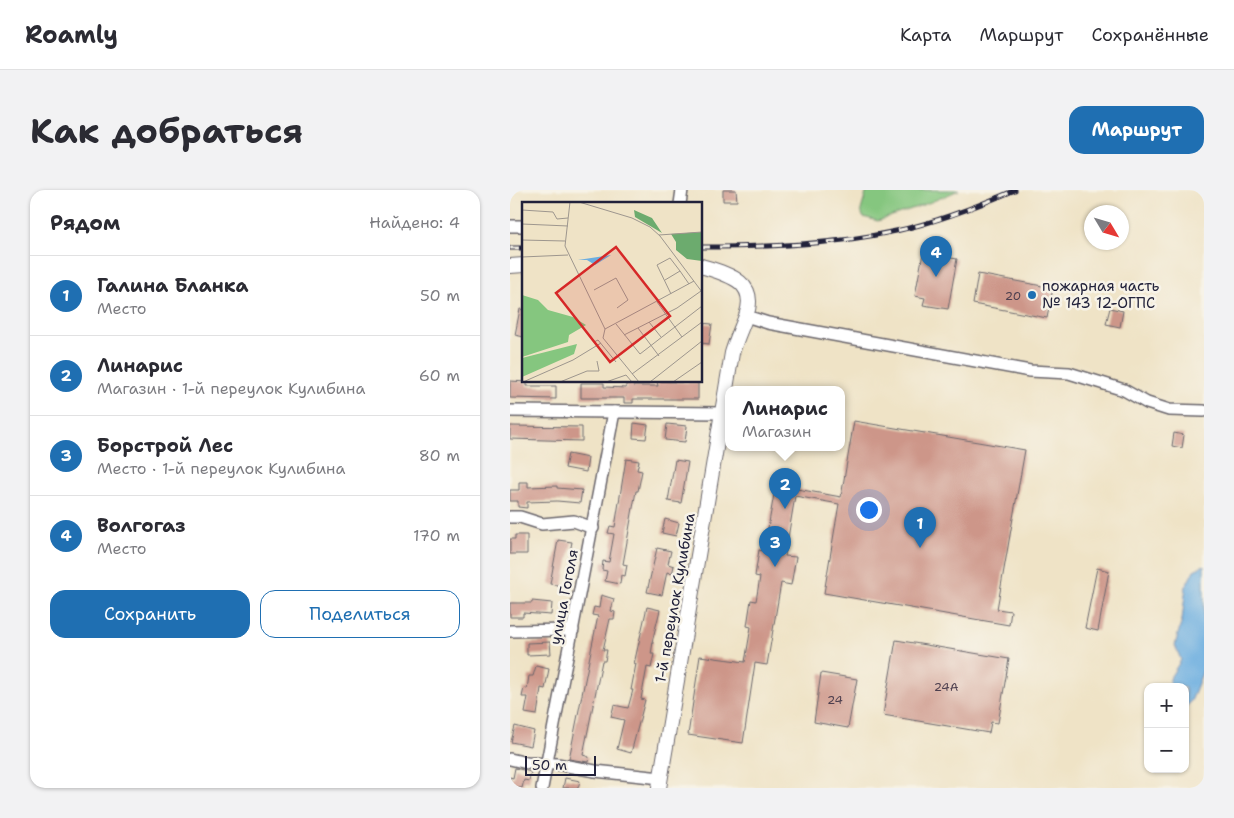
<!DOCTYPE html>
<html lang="ru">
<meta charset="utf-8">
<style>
body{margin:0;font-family:"Shantell Sans",sans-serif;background:#f2f2f3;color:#2b2b33}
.controls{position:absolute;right:15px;bottom:15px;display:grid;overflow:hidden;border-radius:10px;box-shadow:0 1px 4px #0004}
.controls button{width:45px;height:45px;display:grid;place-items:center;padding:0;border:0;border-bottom:1px solid #e1e1e2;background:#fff;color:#2b2b33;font:25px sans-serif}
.compass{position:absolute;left:574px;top:15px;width:45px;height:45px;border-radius:50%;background:#fff;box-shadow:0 1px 4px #0004;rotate:128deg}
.scale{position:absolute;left:15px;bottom:12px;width:71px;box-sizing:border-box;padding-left:5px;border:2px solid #22223b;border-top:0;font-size:14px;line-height:18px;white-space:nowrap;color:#22223b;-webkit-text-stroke:4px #f7f3e8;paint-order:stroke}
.you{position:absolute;left:358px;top:319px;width:18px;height:18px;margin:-12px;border:4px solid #fff;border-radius:50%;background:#1a73e8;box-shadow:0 0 0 8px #1a73e833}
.badge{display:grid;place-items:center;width:32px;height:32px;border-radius:50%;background:#1f6fb2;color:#fff;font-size:16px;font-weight:700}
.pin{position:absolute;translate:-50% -41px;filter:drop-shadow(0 1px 2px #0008)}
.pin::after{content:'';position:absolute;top:26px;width:18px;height:15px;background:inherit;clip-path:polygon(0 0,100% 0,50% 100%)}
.popup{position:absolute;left:215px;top:196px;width:120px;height:65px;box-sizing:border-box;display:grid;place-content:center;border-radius:10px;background:#fff;filter:drop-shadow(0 1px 4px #0005);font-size:16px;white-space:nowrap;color:#7c7c81}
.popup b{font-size:19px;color:#2b2b33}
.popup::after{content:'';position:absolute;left:50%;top:100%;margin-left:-10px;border:10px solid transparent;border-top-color:#fff}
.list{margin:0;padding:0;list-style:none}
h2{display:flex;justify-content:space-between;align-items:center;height:65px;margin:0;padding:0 20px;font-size:21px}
h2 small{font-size:16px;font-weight:400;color:#7c7c81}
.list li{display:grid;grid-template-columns:32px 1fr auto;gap:15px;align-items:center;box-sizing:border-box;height:80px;padding:0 20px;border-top:1px solid #e1e1e2}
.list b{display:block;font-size:19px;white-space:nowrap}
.list p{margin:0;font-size:16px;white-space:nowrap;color:#7c7c81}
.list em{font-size:16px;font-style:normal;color:#7c7c81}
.actions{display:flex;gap:10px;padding:15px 20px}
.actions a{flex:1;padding:11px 0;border:1px solid #1f6fb2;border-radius:15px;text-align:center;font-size:18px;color:#1f6fb2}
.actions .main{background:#1f6fb2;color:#fff}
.map{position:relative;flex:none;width:694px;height:598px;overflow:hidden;border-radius:15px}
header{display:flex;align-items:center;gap:30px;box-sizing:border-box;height:70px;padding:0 25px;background:#fff;border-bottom:1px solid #e1e1e2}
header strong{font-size:24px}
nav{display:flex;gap:28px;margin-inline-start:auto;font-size:18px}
.intro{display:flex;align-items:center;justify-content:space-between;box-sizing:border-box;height:120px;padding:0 30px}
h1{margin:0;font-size:35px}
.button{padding:12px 22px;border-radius:15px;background:#1f6fb2;color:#fff;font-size:18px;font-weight:700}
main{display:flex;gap:30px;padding:0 30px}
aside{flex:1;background:#fff;border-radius:15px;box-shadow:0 1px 4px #0004}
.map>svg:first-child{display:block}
.green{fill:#85c67f;stroke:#54745d}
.water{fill:#6caee0;stroke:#47688e}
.building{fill:#cd9689}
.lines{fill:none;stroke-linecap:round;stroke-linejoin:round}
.minor-casing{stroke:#6a666c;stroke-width:14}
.tertiary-casing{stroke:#6a666c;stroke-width:16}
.minor{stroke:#fff;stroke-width:11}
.tertiary{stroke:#fff;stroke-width:14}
.rail-casing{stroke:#22223b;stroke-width:5}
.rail{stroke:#f7f3e8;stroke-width:3;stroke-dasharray:9;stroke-linecap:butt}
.poi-dot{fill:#1f6fb2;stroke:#f7f3e8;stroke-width:2}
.labels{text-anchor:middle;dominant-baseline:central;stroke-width:5;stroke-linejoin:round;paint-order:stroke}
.number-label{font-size:12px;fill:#4d3f4e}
.poi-label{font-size:15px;fill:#22223b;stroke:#f7f3e8;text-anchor:start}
.street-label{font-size:15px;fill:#22223b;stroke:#f7f3e8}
.inset-road{fill:none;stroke:#9d968e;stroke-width:1}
.view{fill:#d62828;fill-opacity:0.15;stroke:#d62828;stroke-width:2.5}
.inset-edge{fill:none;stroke:#22223b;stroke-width:2.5}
</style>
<header>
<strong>Roamly</strong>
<nav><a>Карта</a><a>Маршрут</a><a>Сохранённые</a></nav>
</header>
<div class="intro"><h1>Как добраться</h1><a class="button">Маршрут</a></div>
<main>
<aside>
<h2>Рядом<small>Найдено: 4</small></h2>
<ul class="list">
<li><span class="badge">1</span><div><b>Галина Бланка</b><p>Место</p></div><em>50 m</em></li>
<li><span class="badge">2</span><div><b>Линарис</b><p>Магазин · 1-й переулок Кулибина</p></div><em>60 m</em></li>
<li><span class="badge">3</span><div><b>Борстрой Лес</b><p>Место · 1-й переулок Кулибина</p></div><em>80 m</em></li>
<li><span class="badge">4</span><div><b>Волгогаз</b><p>Место</p></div><em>170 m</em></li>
</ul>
<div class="actions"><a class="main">Сохранить</a><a>Поделиться</a></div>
</aside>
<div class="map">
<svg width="694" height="598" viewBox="0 0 694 598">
<rect width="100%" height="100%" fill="#f7f3e8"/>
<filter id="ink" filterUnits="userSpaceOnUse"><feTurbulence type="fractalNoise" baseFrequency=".02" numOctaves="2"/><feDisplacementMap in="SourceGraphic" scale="10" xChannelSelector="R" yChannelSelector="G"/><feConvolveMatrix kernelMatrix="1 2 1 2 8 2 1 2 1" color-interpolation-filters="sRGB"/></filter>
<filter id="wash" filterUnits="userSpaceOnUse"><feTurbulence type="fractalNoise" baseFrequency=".0096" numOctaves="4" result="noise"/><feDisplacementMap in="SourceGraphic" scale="20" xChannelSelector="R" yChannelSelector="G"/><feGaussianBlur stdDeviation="1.12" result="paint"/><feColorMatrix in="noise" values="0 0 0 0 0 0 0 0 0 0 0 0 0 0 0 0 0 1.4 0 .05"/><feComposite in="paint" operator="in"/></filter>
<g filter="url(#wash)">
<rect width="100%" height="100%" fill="#efe3c6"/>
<!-- green -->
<polygon class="green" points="357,0 449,0 421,12 368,31 353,27 351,20"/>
<!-- water -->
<polygon class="water" points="694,375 694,478 682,509 675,519 675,497 658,497 661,486 671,470 665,455 672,430 676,396 684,380"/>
<g id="blocks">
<!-- building -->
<g class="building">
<polygon points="213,0 226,0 227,11 213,11"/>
<polygon points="413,63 447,69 438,119 413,115 415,108 405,106"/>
<polygon points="468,84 543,98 537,128 463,114"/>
<polygon points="600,118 613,121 610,137 596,134"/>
<polygon points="10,119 14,120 14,147 5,145"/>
<polygon points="191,133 202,134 199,154 191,153"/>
<polygon points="0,191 17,192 17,196 46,196 46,209 0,208"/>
<polygon points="147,191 188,193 188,209 123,209 123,213 114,213 114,208 71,208 71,193 94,193 94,197 116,198 116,194 123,194 123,196 148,196"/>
<polygon points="344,231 515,260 487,419 501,421 499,435 314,403 329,314 285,306 275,366 286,367 281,395 271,393 257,475 245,473 233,553 178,545 190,466 235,472 241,437 237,436 241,410 246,411 250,387 245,386 249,360 254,361 266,293 287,296 287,299 331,307"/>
<polygon points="124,233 138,235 136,249 123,248"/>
<polygon points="157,234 177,236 175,252 155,250"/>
<polygon points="0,236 72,237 72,251 0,249"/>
<polygon points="664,243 674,245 672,258 662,256"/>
<polygon points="58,264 78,268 76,282 55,278"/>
<polygon points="116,269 129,271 127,280 132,281 128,301 126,301 113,374 117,375 115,386 111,385 110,394 95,391 97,381 92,380 93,371 99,372 104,344 98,343 100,336 105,337"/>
<polygon points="165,270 178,272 171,313 158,311"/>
<polygon points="9,292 18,292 18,297 47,296 47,298 72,300 70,313 47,311 17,312 17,318 8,317 8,311 0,311 0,300 9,300"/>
<polygon points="155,329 169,333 166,346 152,343"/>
<polygon points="5,345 17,345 17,364 0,364 0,349 5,349"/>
<polygon points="48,350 62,352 53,396 40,394"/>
<polygon points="147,358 161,361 158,374 164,376 162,384 157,382 152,405 137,402"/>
<polygon points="587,378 599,381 588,441 575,438"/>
<polygon points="91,405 104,409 101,421 105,422 104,429 100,429 93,460 97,460 95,471 92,471 73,565 79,567 78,572 59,569 88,426 82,425 84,417 89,418"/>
<polygon points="22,411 42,413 41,425 13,423 13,427 0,427 0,413 22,413"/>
<polygon points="137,417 150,420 142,452 143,452 141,464 144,464 141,478 137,477 131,509 135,510 121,563 107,559 114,530 101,527 104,515 118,518 123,500 121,500 126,474 124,474"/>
<polygon points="386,450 499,469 488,533 481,532 479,543 373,525"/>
<polygon points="40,452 41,464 17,465 17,453"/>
<polygon points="26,476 39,479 35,499 31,498 27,525 15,523 18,507 12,507 14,498 17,499 19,486 23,486"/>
<polygon points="311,483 347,489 338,538 304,532"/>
<polygon points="5,536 24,541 21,556 1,552"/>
<polygon points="5,578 21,582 19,591 14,590 12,598 0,598 0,587 3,588"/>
<polygon points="55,588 70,591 68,598 53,598"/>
</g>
</g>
</g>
<g filter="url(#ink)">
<use href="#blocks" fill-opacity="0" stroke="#6a666c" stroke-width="1"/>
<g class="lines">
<defs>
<g id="minor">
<polyline points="170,14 172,0"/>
<polyline points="0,36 14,36"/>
<polyline points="236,126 258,133 520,181 559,183 614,200 637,213 659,220 694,221"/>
<polyline points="0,221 212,223"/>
<polyline points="0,327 10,327 32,334 64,331 83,338"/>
<polyline points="0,441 63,440"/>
<polyline points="0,569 17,573 47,574 85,581 151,588"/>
<polyline points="32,598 104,222"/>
</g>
<g id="tertiary">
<polyline points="0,76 14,75"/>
<path d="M149 598 222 163C226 150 231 139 236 126 249 91 217 84 191 76"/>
</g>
</defs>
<!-- minor casing -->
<use href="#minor" class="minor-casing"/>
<!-- tertiary casing -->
<use href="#tertiary" class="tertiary-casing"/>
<!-- minor -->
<use href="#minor" class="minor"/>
<!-- tertiary -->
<use href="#tertiary" class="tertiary"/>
<defs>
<g id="rail">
<path d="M191 57C256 57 322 55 386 41 427 32 466 17 505 0"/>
<polyline points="0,58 14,58"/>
</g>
</defs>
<!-- rail casing -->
<use href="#rail" class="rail-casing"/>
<!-- rail -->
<use href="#rail" class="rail"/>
</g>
</g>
<!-- markers -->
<circle class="poi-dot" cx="522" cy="105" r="5"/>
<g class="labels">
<!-- number labels -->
<g class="number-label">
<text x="503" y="106">20</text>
<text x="436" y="497">24А</text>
<text x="325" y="510">24</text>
</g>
<!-- poi labels -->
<g class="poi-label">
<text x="532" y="96">пожарная часть<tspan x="532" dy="17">№ 143 12-ОГПС</tspan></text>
</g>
<!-- street labels -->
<g class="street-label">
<text transform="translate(54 407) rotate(-79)">улица Гоголя</text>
<text transform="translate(165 408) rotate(-80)">1-й переулок Кулибина</text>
</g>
</g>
<!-- overview -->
<g transform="translate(12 12)">
<rect width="180" height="180" fill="#efe3c6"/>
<path d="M0 93 16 98 26 108 51 115 64 123 47 133 46 140 0 155ZM55 142 52 152 0 175V156Z" fill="#85c67f"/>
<path d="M112 8 130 16 140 31 113 15ZM180 30V59L165 57 154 48V40L149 32Z" fill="#6cab6e"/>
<path d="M89 53 73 63 65 58H56Z" fill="#6caee0"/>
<path class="inset-road" d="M48 0 43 44 83 127M57 0 110 16 128 25 138 34 180 90M0 8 31 10 35 17 46 16M0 22 46 24M137 33 180 30M0 38 43 39M0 55 46 53M158 69 167 82M143 78 158 69 148 56 135 63 149 92M72 88 94 76 106 98 95 106M135 100 160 135M127 120 139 135M94 122 118 152 180 104M116 126 137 154M83 127 172 79M83 127 81 136 117 180M102 133 155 106 179 89M72 140 76 138 94 160M110 172 180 120M1 180 51 158 79 141M38 180 65 169H77L75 159M84 180 104 173 110 180M128 180 180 139M151 180 180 160"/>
<path class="view" d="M94 45 148 114 88 160 34 91Z"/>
<rect width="180" height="180" class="inset-edge"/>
</g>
</svg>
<div class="controls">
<button>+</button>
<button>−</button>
</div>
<svg class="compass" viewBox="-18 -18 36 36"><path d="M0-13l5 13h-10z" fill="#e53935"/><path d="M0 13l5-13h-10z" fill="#7c7c81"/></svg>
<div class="scale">50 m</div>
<div class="you"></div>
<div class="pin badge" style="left:410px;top:358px">1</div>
<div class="pin badge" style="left:275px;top:319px">2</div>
<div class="popup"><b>Линарис</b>Магазин</div>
<div class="pin badge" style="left:265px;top:377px">3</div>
<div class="pin badge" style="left:426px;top:87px">4</div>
</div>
</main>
